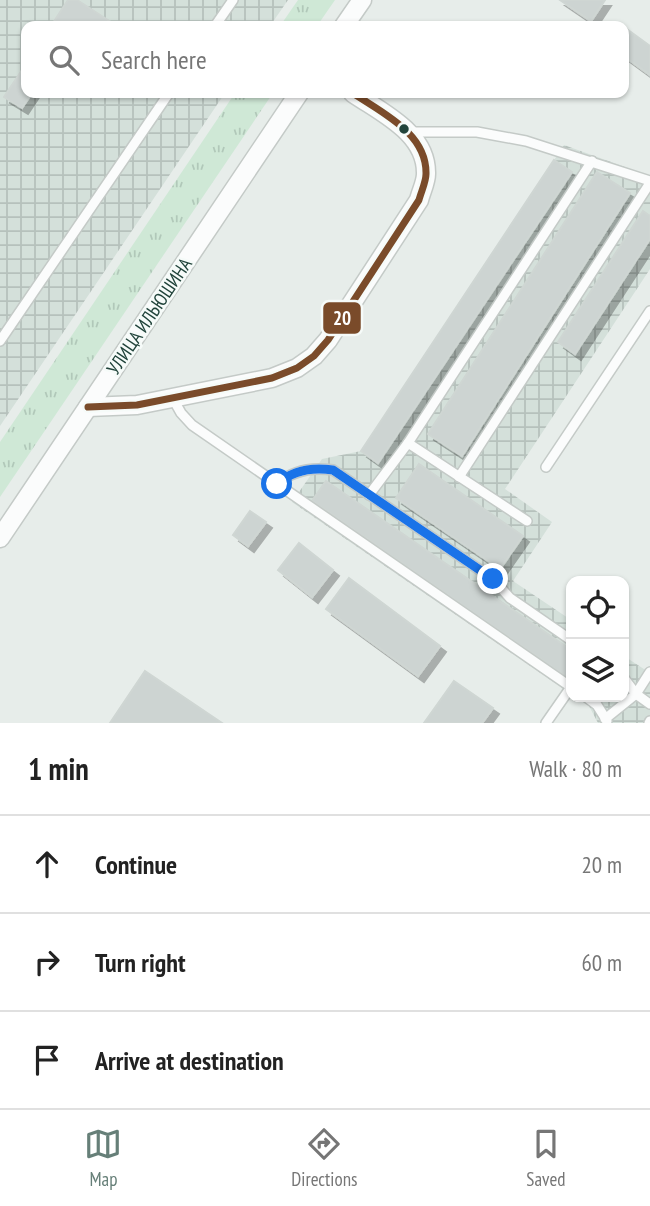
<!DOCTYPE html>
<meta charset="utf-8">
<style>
body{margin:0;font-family:"PT Sans Narrow",sans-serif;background:#f2f2f2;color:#222}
.controls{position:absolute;right:21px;bottom:21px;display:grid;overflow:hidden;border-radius:14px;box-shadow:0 2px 5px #0004}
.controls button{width:63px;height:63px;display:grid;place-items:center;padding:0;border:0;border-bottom:2px solid #e0e0e0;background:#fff;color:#222;font:35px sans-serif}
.stop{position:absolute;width:21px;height:21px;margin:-16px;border:5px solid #1a73e8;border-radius:50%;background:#fff}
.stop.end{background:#1a73e8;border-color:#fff;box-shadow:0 2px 7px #0008}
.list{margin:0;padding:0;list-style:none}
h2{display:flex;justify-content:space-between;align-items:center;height:91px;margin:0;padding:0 28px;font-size:30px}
h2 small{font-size:23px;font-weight:400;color:#767676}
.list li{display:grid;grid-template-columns:46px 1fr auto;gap:21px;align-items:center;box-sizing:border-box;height:98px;padding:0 28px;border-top:2px solid #e0e0e0}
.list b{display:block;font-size:26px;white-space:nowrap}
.list em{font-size:23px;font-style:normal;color:#767676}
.icon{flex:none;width:38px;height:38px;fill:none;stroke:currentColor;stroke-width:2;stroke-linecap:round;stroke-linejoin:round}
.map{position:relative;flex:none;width:650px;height:723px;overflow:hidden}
.search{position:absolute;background:#fff;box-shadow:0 2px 5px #0004;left:21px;right:21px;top:21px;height:77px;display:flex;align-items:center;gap:18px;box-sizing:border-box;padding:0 24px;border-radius:14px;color:#767676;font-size:26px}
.sheet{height:385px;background:#fff}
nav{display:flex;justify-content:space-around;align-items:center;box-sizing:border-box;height:98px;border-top:2px solid #e0e0e0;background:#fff;font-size:19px;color:#767676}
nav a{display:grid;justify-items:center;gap:4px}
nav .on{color:#667f78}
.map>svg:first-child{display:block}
.industrial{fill:url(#industrial-grid)}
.grass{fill:url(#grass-tufts)}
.building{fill:#cdd4d2;stroke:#cfd6d3;stroke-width:2;filter:url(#shadow)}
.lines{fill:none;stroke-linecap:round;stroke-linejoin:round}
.service-casing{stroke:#c4cac7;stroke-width:12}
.minor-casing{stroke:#c4cac7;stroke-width:21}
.service{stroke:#fbfcfc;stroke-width:9}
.minor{stroke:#fbfcfc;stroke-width:18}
.bus-1-casing{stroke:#f6fbf9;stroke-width:12}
.bus-1{stroke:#7a4b2a;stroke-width:7}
.route{stroke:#1a73e8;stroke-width:9}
.bus-dot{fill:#21443b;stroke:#f6fbf9;stroke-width:2.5}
.labels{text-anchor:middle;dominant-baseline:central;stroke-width:5;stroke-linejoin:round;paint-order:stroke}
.street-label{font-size:19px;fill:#21443b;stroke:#f6fbf9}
.line-badge{stroke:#f6fbf9;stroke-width:2.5}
.badge-label{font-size:19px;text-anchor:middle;font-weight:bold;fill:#fff}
</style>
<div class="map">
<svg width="650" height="723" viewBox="0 0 650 723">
<defs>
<pattern id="industrial-grid" width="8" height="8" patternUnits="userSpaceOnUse" patternTransform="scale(1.75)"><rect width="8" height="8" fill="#d4e0da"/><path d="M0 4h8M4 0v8" fill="none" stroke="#b6c1bc"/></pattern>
<pattern id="grass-tufts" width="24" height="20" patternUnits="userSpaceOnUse" patternTransform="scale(1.75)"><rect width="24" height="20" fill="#cfe8d6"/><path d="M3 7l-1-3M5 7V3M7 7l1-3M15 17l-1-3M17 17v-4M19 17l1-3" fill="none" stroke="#b1c8b9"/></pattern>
<filter id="shadow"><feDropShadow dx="6" dy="6" stdDeviation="0" flood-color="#0004"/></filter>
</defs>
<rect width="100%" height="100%" fill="#e7edea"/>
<!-- industrial -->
<g class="industrial">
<polygon points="0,0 288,0 270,26 26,26 26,93 225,93 0,426"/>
<polygon points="564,145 650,176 650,269 505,489 552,522 513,581 571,620 571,694 292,502 322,459 361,451"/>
<polygon points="624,656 650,673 650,723 598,723 589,706 576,697 624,697"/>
</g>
<!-- grass -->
<g class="grass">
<polygon points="298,0 335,0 317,26 280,26"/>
<polygon points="235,93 273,93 0,497 0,442"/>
</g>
<!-- building -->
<g class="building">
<polygon points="68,0 77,0 117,26 51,26"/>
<polygon points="560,0 605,0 591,21"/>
<polygon points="624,27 650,46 650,75 624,56"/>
<polygon points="26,64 26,93 32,93 22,108 4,97"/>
<polygon points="554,160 572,172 378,463 361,451"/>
<polygon points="597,172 630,193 462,456 428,434"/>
<polygon points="643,211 650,216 650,239 575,354 558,342"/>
<polygon points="419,464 523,536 500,569 396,498"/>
<polygon points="326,481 571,650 571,680 312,501"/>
<polygon points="250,511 266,522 248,546 233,535"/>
<polygon points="299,543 333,570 312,597 278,570"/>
<polygon points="349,578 440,646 418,676 326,609"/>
<polygon points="145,671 222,723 110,723"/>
<polygon points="454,681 493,708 482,723 424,723"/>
</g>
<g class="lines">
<defs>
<g id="service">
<polyline points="215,26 233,0"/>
<polyline points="410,132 477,132 526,141 650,181"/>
<polyline points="0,341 169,93"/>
<polyline points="172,397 181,413 192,425 571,687"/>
<polyline points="546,467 650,311"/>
<polyline points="459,477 650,183"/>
<path d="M277 484C293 470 313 467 333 470L493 579 510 598 571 640"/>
<polyline points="369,495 408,443"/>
<polyline points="527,521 408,443 592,161"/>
<polyline points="624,678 636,694 650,704"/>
<polyline points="586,697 597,705 607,721"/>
<polyline points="605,719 636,694 650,672"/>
<polyline points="546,723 571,687"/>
<polyline points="649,723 650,721"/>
</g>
<g id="minor">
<polyline points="344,26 362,0"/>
<path d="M88 407 137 405 272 378 297 368 314 356 328 340 419 200C421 192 426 182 426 174 427 133 382 113 353 93"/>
<polyline points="0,538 299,93"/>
</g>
</defs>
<!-- service casing -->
<use href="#service" class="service-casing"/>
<!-- minor casing -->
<use href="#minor" class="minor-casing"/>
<!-- service -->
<use href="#service" class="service"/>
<!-- minor -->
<use href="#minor" class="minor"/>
<defs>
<path id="bus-1" d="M88 407 137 405 272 378 297 368 314 356 328 340 419 200C421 192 426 182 426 174 427 133 382 113 353 93"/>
</defs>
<!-- bus-1 casing -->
<use href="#bus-1" class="bus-1-casing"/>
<!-- bus-1 -->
<use href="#bus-1" class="bus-1"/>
</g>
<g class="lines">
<!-- route -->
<path class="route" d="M277 484C293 470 313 467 333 470L493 579"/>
</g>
<!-- markers -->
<circle class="bus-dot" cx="404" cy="129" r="6"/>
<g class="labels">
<!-- street labels -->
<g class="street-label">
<text transform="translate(149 316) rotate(-56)">УЛИЦА ИЛЬЮШИНА</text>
</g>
</g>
<rect class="line-badge" x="322" y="301" width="40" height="34" rx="7" fill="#7a4b2a"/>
<g class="badge-label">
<text x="342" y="325">20</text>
</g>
</svg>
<div class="controls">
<button><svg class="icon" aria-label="locate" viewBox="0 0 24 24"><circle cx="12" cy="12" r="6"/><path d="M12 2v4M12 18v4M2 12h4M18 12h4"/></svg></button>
<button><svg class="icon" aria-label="layers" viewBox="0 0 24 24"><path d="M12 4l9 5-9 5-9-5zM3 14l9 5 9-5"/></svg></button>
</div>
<div class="stop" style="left:277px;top:484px"></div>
<div class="stop end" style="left:493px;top:579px"></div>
<div class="search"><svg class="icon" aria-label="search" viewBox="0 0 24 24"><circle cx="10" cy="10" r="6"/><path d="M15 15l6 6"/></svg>Search here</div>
</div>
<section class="sheet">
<h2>1 min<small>Walk · 80 m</small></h2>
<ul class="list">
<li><svg class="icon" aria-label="ahead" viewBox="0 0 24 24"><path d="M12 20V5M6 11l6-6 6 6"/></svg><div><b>Continue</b></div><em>20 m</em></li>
<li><svg class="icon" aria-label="right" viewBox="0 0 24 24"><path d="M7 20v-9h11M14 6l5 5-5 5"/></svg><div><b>Turn right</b></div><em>60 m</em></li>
<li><svg class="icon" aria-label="arrive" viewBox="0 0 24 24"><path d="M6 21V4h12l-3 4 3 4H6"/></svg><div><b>Arrive at destination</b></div></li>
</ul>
</section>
<nav>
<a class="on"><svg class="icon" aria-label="map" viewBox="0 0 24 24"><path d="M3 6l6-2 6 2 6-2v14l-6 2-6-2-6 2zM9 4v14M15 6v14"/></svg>Map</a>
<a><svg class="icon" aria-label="directions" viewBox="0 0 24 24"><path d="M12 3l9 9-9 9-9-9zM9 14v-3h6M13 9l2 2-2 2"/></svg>Directions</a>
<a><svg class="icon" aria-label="saved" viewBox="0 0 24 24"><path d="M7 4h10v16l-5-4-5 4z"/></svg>Saved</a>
</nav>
